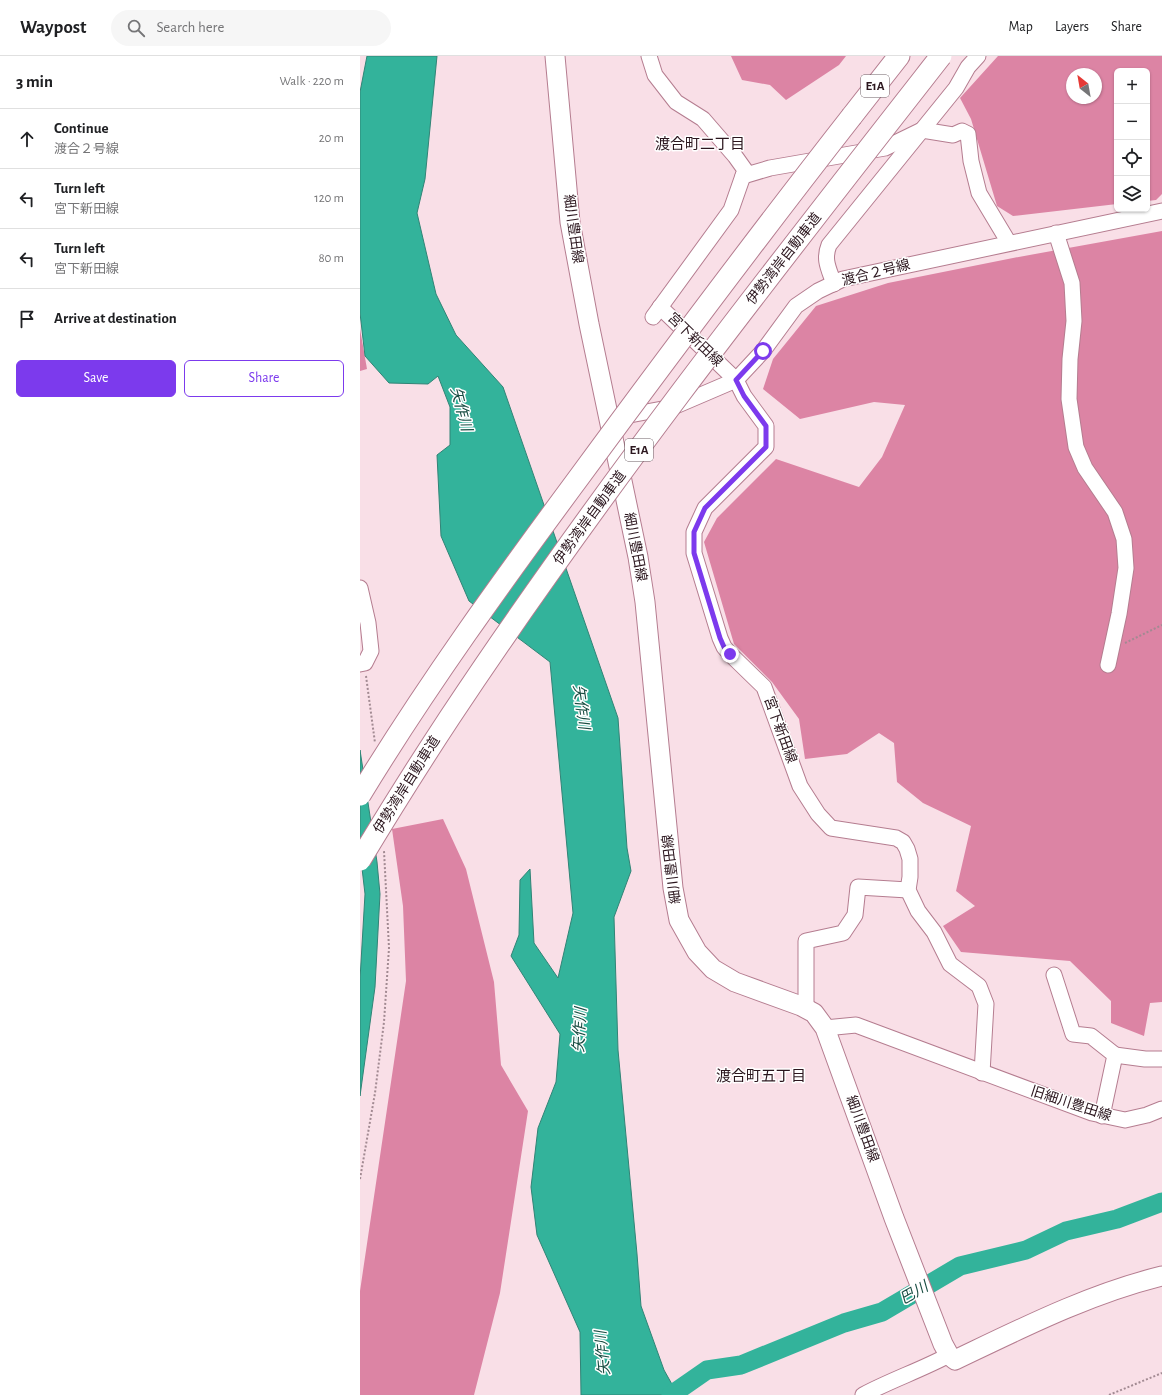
<!DOCTYPE html>
<meta charset="utf-8">
<style>
body{margin:0;font-family:"Alegreya Sans","Noto Sans JP",sans-serif;background:#f6f6f6;color:#202124}
.controls{position:absolute;right:12px;top:12px;display:grid;overflow:hidden;border-radius:6px;box-shadow:0 1px 3px #0004}
.controls button{width:36px;height:36px;display:grid;place-items:center;padding:0;border:0;border-bottom:1px solid #e0e0e0;background:#fff;color:#202124;font:20px sans-serif}
.compass{position:absolute;left:706px;top:12px;width:36px;height:36px;border-radius:50%;background:#fff;box-shadow:0 1px 3px #0004;rotate:329deg}
.stop{position:absolute;width:12px;height:12px;margin:-9px;border:3px solid #7c3aed;border-radius:50%;background:#fff}
.stop.end{background:#7c3aed;border-color:#fff;box-shadow:0 1px 4px #0008}
.list{margin:0;padding:0;list-style:none}
h2{display:flex;justify-content:space-between;align-items:center;height:52px;margin:0;padding:0 16px;font-size:17px}
h2 small{font-size:13px;font-weight:400;color:#757577}
.list li{display:grid;grid-template-columns:26px 1fr auto;gap:12px;align-items:center;box-sizing:border-box;height:60px;padding:0 16px;border-top:1px solid #e0e0e0}
.list b{display:block;font-size:15px;white-space:nowrap}
.list p{margin:0;font-size:13px;white-space:nowrap;color:#757577}
.list em{font-size:13px;font-style:normal;color:#757577}
.actions{display:flex;gap:8px;padding:12px 16px}
.actions a{flex:1;padding:9px 0;border:1px solid #7c3aed;border-radius:6px;text-align:center;font-size:14px;color:#7c3aed}
.actions .main{background:#7c3aed;color:#fff}
.icon{flex:none;width:22px;height:22px;fill:none;stroke:currentColor;stroke-width:2;stroke-linecap:round;stroke-linejoin:round}
.map{position:relative;flex:none;width:802px;height:1339px;overflow:hidden}
header{display:flex;align-items:center;gap:24px;box-sizing:border-box;height:56px;padding:0 20px;background:#fff;border-bottom:1px solid #e0e0e0}
header strong{font-size:19px}
nav{display:flex;gap:22px;margin-inline-start:auto;font-size:14px}
.search{width:280px;height:36px;background:#f6f6f6;display:flex;align-items:center;gap:10px;box-sizing:border-box;padding:0 14px;border-radius:22px;color:#757577;font-size:15px}
main{display:flex}
aside{flex:1;background:#fff}
.map>svg:first-child{display:block}
.forest{fill:#dc84a4;fill-rule:evenodd}
.water{fill:#33b39b;stroke:#318476}
.lines{fill:none;stroke-linecap:round;stroke-linejoin:round}
.river{stroke:#33b39b;stroke-width:19}
.minor-casing{stroke:#b57d90;stroke-width:17}
.major-casing{stroke:#b57d90;stroke-width:21}
.highway-casing{stroke:#b57d90;stroke-width:23}
.path{stroke:#a28a92;stroke-width:2;stroke-dasharray:2 2;stroke-linecap:butt}
.minor{stroke:#fff;stroke-width:15}
.major{stroke:#fff;stroke-width:19}
.highway{stroke:#fff;stroke-width:21}
.highway-bridge-casing{stroke:#b57d90;stroke-width:23;stroke-linecap:butt}
.highway-bridge{stroke:#fff;stroke-width:21}
.route{stroke:#7c3aed;stroke-width:5}
.labels{text-anchor:middle;dominant-baseline:central;stroke-width:3;stroke-linejoin:round;paint-order:stroke}
.shield{fill:#fff;stroke:#6b5c62;stroke-width:1}
.shield-label{font-size:13px;font-weight:bold;fill:#2b161e}
.street-label{font-size:14px;fill:#2b161e;stroke:#fff}
.neighbourhood-label{font-size:15px;fill:#2b161e;stroke:#fff}
.water-label{font-size:15px;font-style:italic;fill:#1a4e43;stroke:#fff}
</style>
<header>
<strong>Waypost</strong>
<div class="search"><svg class="icon" aria-label="search" viewBox="0 0 24 24"><circle cx="10" cy="10" r="6"/><path d="M15 15l6 6"/></svg>Search here</div>
<nav><a>Map</a><a>Layers</a><a>Share</a></nav>
</header>
<main>
<aside>
<h2>3 min<small>Walk · 220 m</small></h2>
<ul class="list">
<li><svg class="icon" aria-label="ahead" viewBox="0 0 24 24"><path d="M12 20V5M6 11l6-6 6 6"/></svg><div><b>Continue</b><p>渡合２号線</p></div><em>20 m</em></li>
<li><svg class="icon" aria-label="left" viewBox="0 0 24 24"><path d="M17 20v-9H6M10 6l-5 5 5 5"/></svg><div><b>Turn left</b><p>宮下新田線</p></div><em>120 m</em></li>
<li><svg class="icon" aria-label="left" viewBox="0 0 24 24"><path d="M17 20v-9H6M10 6l-5 5 5 5"/></svg><div><b>Turn left</b><p>宮下新田線</p></div><em>80 m</em></li>
<li><svg class="icon" aria-label="arrive" viewBox="0 0 24 24"><path d="M6 21V4h12l-3 4 3 4H6"/></svg><div><b>Arrive at destination</b></div></li>
</ul>
<div class="actions"><a class="main">Save</a><a>Share</a></div>
</aside>
<div class="map">
<svg width="802" height="1339" viewBox="0 0 802 1339">
<rect width="100%" height="100%" fill="#f9dfe7"/>
<!-- forest -->
<g class="forest">
<polygon points="371,0 486,0 479,9 426,44 410,29 382,24"/>
<path d="M638 0H802V138L796 144 787 145V15H757V148L653 160 637 150 611 63 600 42ZM712 18H736V42H712Z"/>
<polygon points="802,175 802,946 790,947 784,980 751,967 751,945 710,905 601,896 583,870 615,850 596,835 611,770 563,747 537,726 534,687 519,677 487,698 445,703 439,663 412,626 374,588 344,486 357,462 416,403 499,431 522,401 545,349 514,346 440,363 403,333 413,303 456,250 528,227 653,202"/>
<polygon points="0,273 7,313 0,315"/>
<polygon points="83,763 106,813 134,926 141,1009 168,1055 140,1237 114,1339 0,1339 0,1235 46,925 43,850 32,773"/>
</g>
<!-- water -->
<g class="water">
<polygon points="7,0 77,0 65,123 57,157 76,238 96,279 143,331 258,662 267,792 271,815 254,861 258,994 277,1198 281,1250 304,1314 318,1339 221,1339 220,1276 177,1179 171,1131 178,1072 196,1026 200,978 151,900 159,879 160,824 170,813 174,887 198,922 213,857 190,606 109,545 81,480 77,399 90,389 90,351 78,320 68,328 29,327 5,300 0,257 0,36"/>
<polygon points="0,694 17,806 20,838 15,931 0,1040 0,923 5,838 0,795"/>
</g>
<g class="lines">
<!-- river -->
<polyline class="river" points="311,1339 347,1314 381,1309 484,1267 522,1256 600,1210 666,1194 706,1175 757,1163 802,1146"/>
<defs>
<g id="minor">
<polyline points="289,0 295,19 316,46 343,63 375,100 385,114 371,154 293,261"/>
<polyline points="383,120 410,112 525,92 562,74 593,79 602,75 608,78 611,105 619,137 649,187"/>
<polyline points="696,177 712,227 714,265 710,303 709,343 716,391 725,412 755,456 764,483 766,512 759,558 748,609"/>
<path d="M474 228C469 213 463 204 469 189L596 32 608 11 618 0"/>
<polyline points="300,251 376,324 384,340 406,370 406,391 345,452 334,476 334,497 360,582 364,591 370,598 404,631 440,730 458,758 471,772 536,782 543,786 547,793 550,803 550,821 548,834 558,855 574,876 590,908 619,930 626,948 622,1017"/>
<polyline points="259,361 313,351 376,324 403,295 436,250 458,235 483,223 802,155"/>
<polyline points="0,532 8,567 11,595 5,607 0,608"/>
<polyline points="694,919 713,978 731,980 755,999 742,1060"/>
<polyline points="446,953 446,885 483,877 495,859 498,831 548,834"/>
<polyline points="465,972 496,969 732,1057 765,1064 787,1059 802,1053"/>
<polyline points="755,999 785,1003 802,1003"/>
<path d="M503 1339C531 1324 561 1314 589 1299"/>
</g>
<path id="major" d="M195 0 210 166 229 268 278 501 285 546 313 832 319 864 337 896 353 913 375 926 441 950 454 957 465 972 534 1162 583 1288 589 1299 595 1304C662 1272 729 1238 802 1220"/>
<polyline id="highway" points="492,60 539,0"/>
</defs>
<!-- minor casing -->
<use href="#minor" class="minor-casing"/>
<!-- major casing -->
<use href="#major" class="major-casing"/>
<!-- highway casing -->
<use href="#highway" class="highway-casing"/>
<!-- path -->
<g class="path">
<polyline points="765,587 802,569"/>
<polyline points="6,620 15,687"/>
<polyline points="0,1123 15,1037 24,966 29,892 24,795"/>
<polyline points="749,1339 802,1317"/>
</g>
<!-- minor -->
<use href="#minor" class="minor"/>
<!-- major -->
<use href="#major" class="major"/>
<!-- highway -->
<use href="#highway" class="highway"/>
<defs>
<g id="highway-bridge">
<path d="M0 739C67 629 143 524 220 420 309 299 399 179 492 60"/>
<path d="M0 804C29 756 59 708 90 661 242 432 412 216 581 0"/>
</g>
</defs>
<!-- highway-bridge casing -->
<use href="#highway-bridge" class="highway-bridge-casing"/>
<!-- highway-bridge -->
<use href="#highway-bridge" class="highway-bridge"/>
</g>
<g class="lines">
<!-- route -->
<polyline class="route" points="370,598 364,591 360,582 334,497 334,476 345,452 406,391 406,370 384,340 376,324 403,295"/>
</g>
<g class="labels">
<!-- shield labels -->
<g class="shield">
<rect x="501" y="19" width="28" height="22" rx="3"/>
<rect x="265" y="383" width="28" height="22" rx="3"/>
</g>
<g class="shield-label">
<text x="515" y="30">E1A</text>
<text x="279" y="394">E1A</text>
</g>
<!-- street labels -->
<g class="street-label">
<text transform="translate(213 173) rotate(82)">細川豊田線</text>
<text transform="translate(424 203) rotate(-52)">伊勢湾岸自動車道</text>
<text transform="translate(516 217) rotate(-14)">渡合２号線</text>
<text transform="translate(335 284) rotate(44)">宮下新田線</text>
<text transform="translate(230 462) rotate(-54)">伊勢湾岸自動車道</text>
<text transform="translate(275 491) rotate(79)">細川豊田線</text>
<text transform="translate(420 674) rotate(70)">宮下新田線</text>
<text transform="translate(47 729) rotate(-58)">伊勢湾岸自動車道</text>
<text transform="translate(312 813) rotate(-97)">細川豊田線</text>
<text transform="translate(711 1048) rotate(18)">旧細川豊田線</text>
<text transform="translate(502 1073) rotate(70)">細川豊田線</text>
</g>
<!-- neighbourhood labels -->
<g class="neighbourhood-label">
<text x="340" y="88">渡合町二丁目</text>
<text x="401" y="1020">渡合町五丁目</text>
</g>
<!-- water labels -->
<g class="water-label">
<text transform="translate(101 353) rotate(75)">矢作川</text>
<text transform="translate(221 651) rotate(82)">矢作川</text>
<text transform="translate(220 974) rotate(-87)">矢作川</text>
<text transform="translate(554 1237) rotate(-30)">巴川</text>
<text transform="translate(243 1297) rotate(-95)">矢作川</text>
</g>
</g>
</svg>
<div class="controls">
<button>+</button>
<button>−</button>
<button><svg class="icon" aria-label="locate" viewBox="0 0 24 24"><circle cx="12" cy="12" r="6"/><path d="M12 2v4M12 18v4M2 12h4M18 12h4"/></svg></button>
<button><svg class="icon" aria-label="layers" viewBox="0 0 24 24"><path d="M12 4l9 5-9 5-9-5zM3 14l9 5 9-5"/></svg></button>
</div>
<svg class="compass" viewBox="-18 -18 36 36"><path d="M0-13l5 13h-10z" fill="#e53935"/><path d="M0 13l5-13h-10z" fill="#757577"/></svg>
<div class="stop" style="left:403px;top:295px"></div>
<div class="stop end" style="left:370px;top:598px"></div>
</div>
</main>
